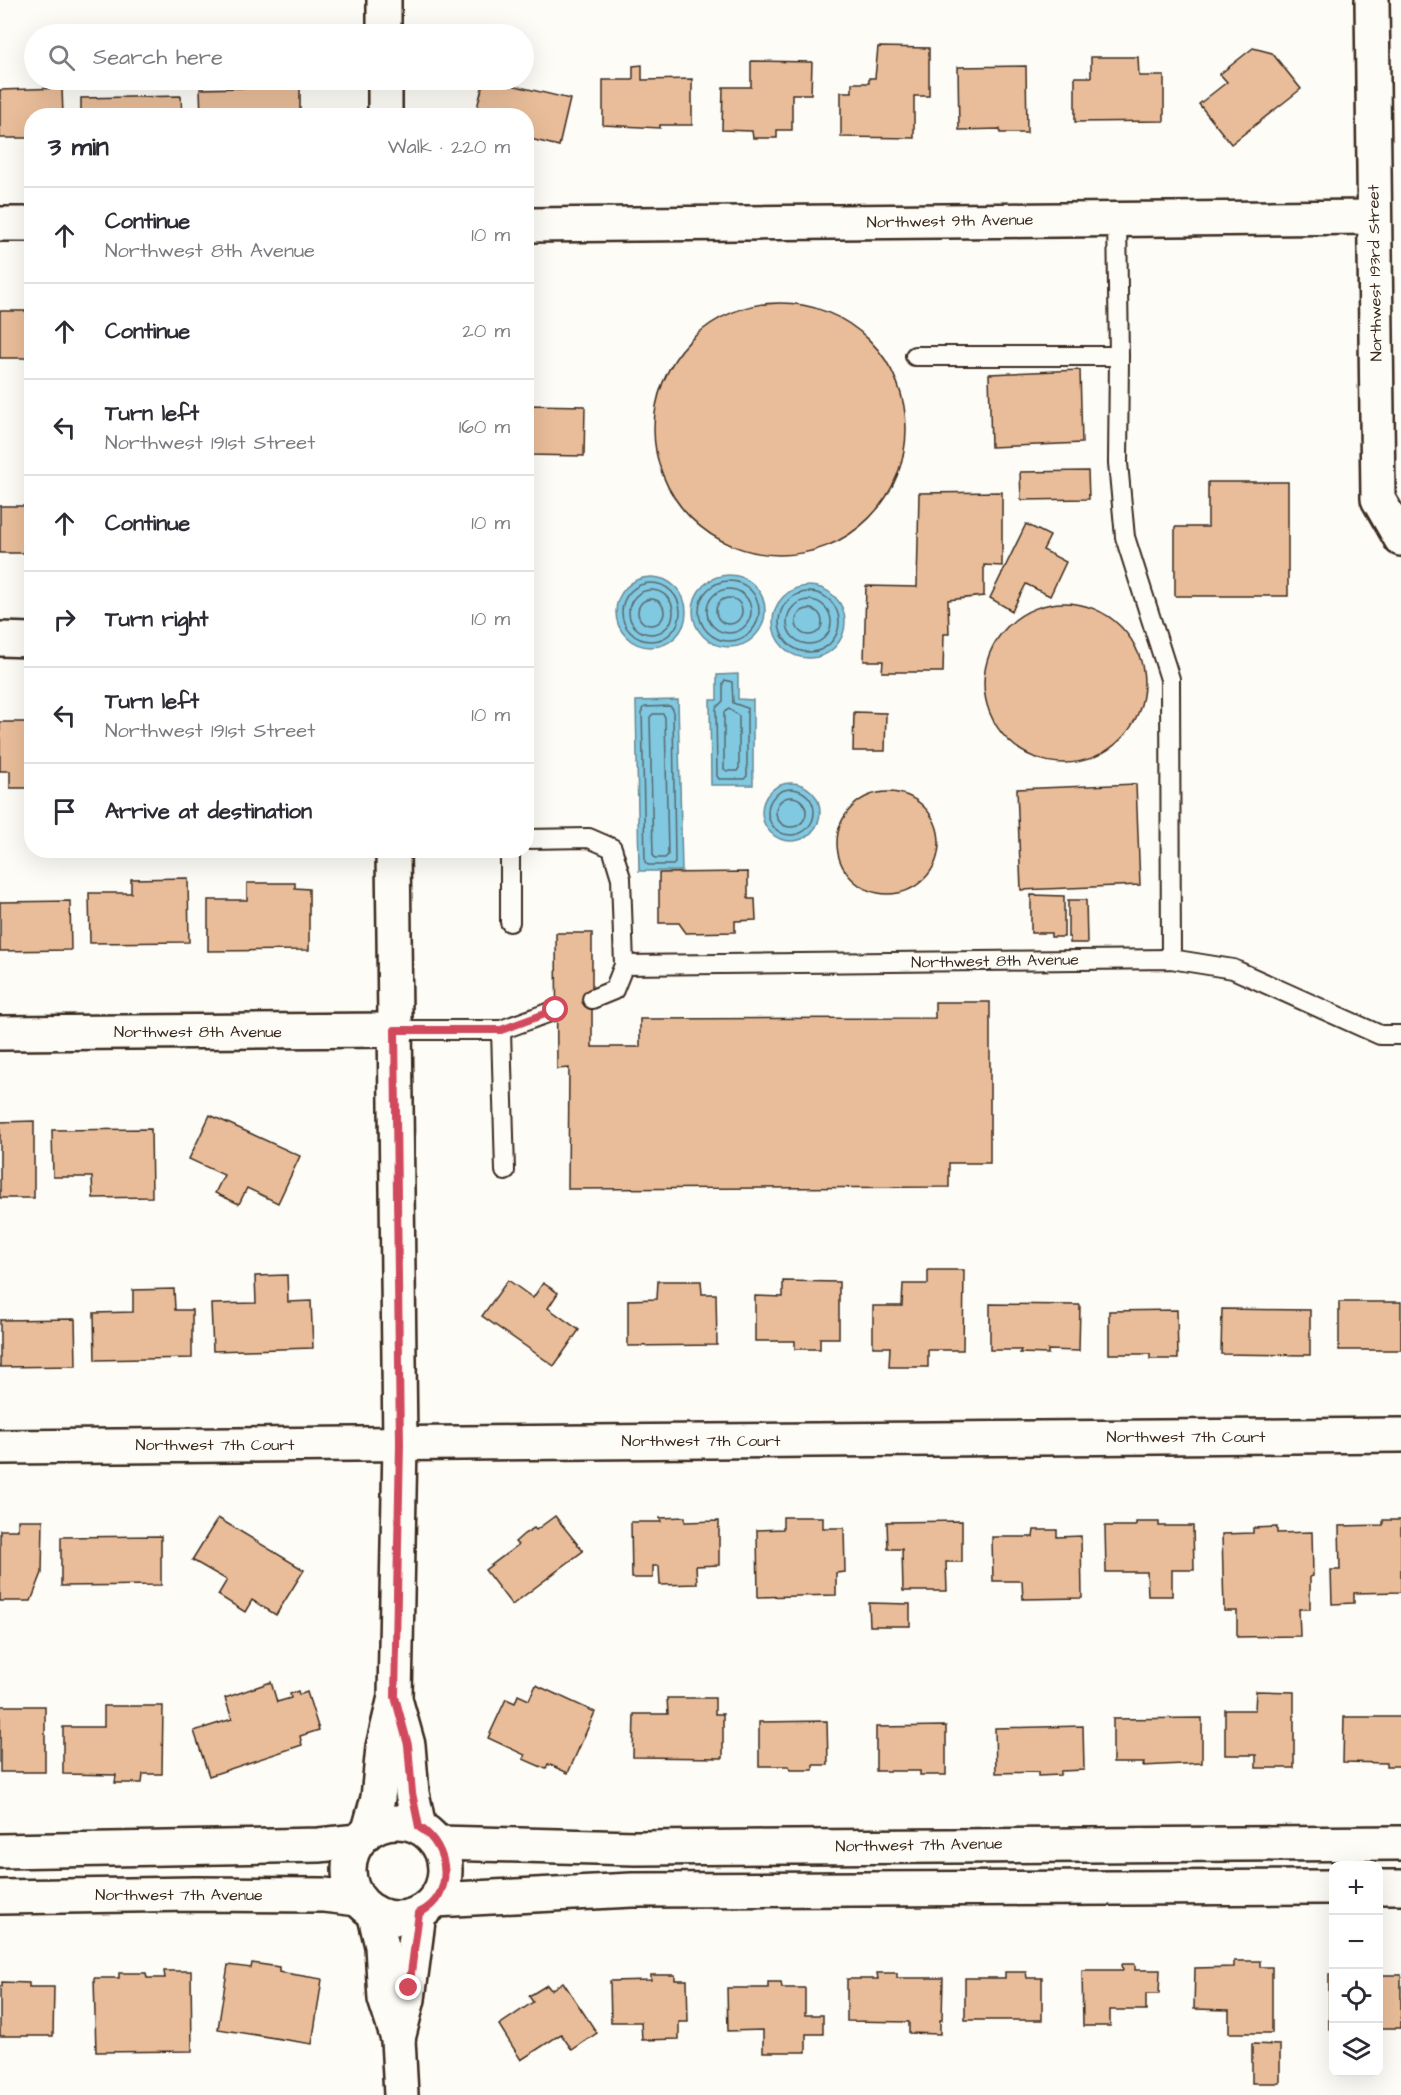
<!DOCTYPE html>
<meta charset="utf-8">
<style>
body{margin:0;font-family:"Architects Daughter",sans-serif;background:#f2f2f3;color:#2b2b33}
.controls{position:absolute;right:18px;bottom:18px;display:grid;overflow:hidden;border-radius:12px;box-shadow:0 6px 24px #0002}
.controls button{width:54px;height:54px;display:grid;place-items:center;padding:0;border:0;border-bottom:2px solid #e1e1e2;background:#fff;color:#2b2b33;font:30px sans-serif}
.stop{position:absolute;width:18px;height:18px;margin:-14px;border:4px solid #d1495b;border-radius:50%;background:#fff}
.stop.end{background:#d1495b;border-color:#fff;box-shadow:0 2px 6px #0008}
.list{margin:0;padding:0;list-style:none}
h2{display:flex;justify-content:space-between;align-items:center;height:78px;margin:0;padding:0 24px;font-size:26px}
h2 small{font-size:20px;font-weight:400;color:#7c7c81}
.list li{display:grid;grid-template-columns:39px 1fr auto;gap:18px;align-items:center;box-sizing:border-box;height:96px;padding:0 24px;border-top:2px solid #e1e1e2}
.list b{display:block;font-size:22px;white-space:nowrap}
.list p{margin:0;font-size:20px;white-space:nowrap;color:#7c7c81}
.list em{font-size:20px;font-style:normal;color:#7c7c81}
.icon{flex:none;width:33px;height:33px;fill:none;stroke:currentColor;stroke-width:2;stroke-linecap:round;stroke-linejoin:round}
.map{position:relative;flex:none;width:1401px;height:2095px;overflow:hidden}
.search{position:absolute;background:#fff;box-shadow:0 6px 24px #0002;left:24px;top:24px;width:510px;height:66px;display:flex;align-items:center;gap:15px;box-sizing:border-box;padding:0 21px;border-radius:33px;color:#7c7c81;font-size:22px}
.panel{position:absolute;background:#fff;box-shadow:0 6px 24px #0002;left:24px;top:108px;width:510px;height:750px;border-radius:24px}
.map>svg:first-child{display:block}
.water{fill:#81c8e1;stroke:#658993;stroke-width:1.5}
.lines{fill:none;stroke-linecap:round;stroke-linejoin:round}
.shore{stroke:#57696c;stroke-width:1.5}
.building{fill:#e9bd99;stroke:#3b2a1e;stroke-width:1.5}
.lane-casing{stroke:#3b2a1e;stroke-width:22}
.street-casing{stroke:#3b2a1e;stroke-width:38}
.secondary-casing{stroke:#3b2a1e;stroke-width:38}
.lane{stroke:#fdfcf7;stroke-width:18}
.street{stroke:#fdfcf7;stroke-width:33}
.secondary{stroke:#fdfcf7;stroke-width:33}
.route{stroke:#d1495b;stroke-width:8}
.labels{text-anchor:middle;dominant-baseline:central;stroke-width:4.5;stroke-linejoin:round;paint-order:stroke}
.street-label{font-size:16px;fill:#3b2a1e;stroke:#fdfcf7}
</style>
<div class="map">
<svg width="1401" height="2095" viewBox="0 0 1401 2095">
<rect width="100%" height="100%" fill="#fdfcf7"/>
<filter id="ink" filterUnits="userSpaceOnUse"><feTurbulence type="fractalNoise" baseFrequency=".0167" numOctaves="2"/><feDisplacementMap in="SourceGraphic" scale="12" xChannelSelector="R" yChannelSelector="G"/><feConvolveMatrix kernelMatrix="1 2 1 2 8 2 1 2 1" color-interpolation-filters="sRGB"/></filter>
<g filter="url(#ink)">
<!-- water -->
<g class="water">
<circle cx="729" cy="611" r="36"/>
<circle cx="651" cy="612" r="35"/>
<circle cx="809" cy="622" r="36"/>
<polygon points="738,674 738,699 753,700 753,785 711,785 710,700 717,700 717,675"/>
<polygon points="678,700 682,871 639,871 636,701"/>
<circle cx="791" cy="812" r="29"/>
</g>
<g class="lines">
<!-- shore -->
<g class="shore">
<circle cx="729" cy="611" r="30"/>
<circle cx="651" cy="612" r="29"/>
<circle cx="729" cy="611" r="22"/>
<circle cx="651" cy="612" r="22"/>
<circle cx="809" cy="622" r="30"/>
<circle cx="729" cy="611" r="13"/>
<circle cx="651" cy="612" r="13"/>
<circle cx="809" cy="622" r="22"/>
<circle cx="809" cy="622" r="13"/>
<polygon points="725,680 732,682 733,703 747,708 747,776 744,779 719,779 717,776 716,708 723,701 723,683"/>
<polygon points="670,706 673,709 675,863 673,865 648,865 645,862 642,709 645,707"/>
<polygon points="729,709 739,716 739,768 737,771 727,771 724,769 724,712"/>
<polygon points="653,714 663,714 665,717 668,855 665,858 655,858 653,855 650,717"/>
<circle cx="791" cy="812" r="23"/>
<circle cx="791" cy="812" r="15"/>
</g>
</g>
<!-- building -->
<g class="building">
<polygon points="878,47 929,48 929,96 914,96 914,138 841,137 841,92 852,92 852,83 869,83 869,78 875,78"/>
<polygon points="1253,48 1272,53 1301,89 1231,144 1199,104 1227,82 1220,74"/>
<polygon points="1091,57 1138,57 1139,76 1164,76 1164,121 1075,122 1075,77 1091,77"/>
<polygon points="751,61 812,62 811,94 792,94 792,130 777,130 777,138 753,138 752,131 722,130 723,87 751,87"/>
<polygon points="642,65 642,80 692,79 692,125 660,125 660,128 603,125 603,80 633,80 633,66"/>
<polygon points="1026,66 1027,133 1000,133 1000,129 959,130 958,67"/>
<polygon points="242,80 275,80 275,88 300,88 300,116 201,116 200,89 242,88"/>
<polygon points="484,80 491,80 570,99 559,146 526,138 526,116 475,116"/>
<polygon points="62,88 63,116 32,116 32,138 0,138 0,90"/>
<polygon points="181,96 182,116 81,116 81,98"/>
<circle cx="780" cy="429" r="126"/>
<rect x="0" y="311" width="32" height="47"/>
<polygon points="1080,370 1082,443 991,447 989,374"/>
<polygon points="526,405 585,406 584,456 526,455"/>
<polygon points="1088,471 1089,499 1021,500 1020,472"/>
<polygon points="1208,482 1288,482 1288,596 1175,596 1175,527 1208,527"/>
<polygon points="1002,492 1002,566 984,565 984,596 948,600 949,634 944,634 943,672 882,672 883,661 864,661 866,586 917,587 919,493"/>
<rect x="0" y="506" width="32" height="47"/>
<polygon points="1026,524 1050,536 1043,550 1066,562 1050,596 1026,584 1012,611 990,598"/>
<circle cx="1064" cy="683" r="80"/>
<polygon points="854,712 886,713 885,751 853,751"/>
<polygon points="0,722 32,722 32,788 10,788 10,771 0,771"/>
<polygon points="1136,784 1140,885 1021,890 1017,789"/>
<circle cx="888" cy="843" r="51"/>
<polygon points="748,872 748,899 755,899 756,920 735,921 735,932 686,933 679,923 659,923 659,873"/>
<polygon points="188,878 189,942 90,943 89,893 131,893 131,879"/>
<polygon points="247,883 295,883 295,888 309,889 309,950 208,951 208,900 247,900"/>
<polygon points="1031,895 1064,896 1064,937 1051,937 1051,933 1031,933"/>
<polygon points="1068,900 1086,900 1087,943 1070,943 1070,937 1068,937"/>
<polygon points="70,901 71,950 0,951 0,902"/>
<polygon points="556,933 592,933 592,1047 640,1047 640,1019 935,1018 935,1002 990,1002 990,1163 949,1163 949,1187 568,1189 569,1068 557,1069"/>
<polygon points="210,1115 300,1156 278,1203 247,1188 239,1204 215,1193 224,1175 189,1159"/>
<polygon points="34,1121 34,1198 0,1198 0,1122"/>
<polygon points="151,1129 152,1197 93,1198 92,1177 53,1177 52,1130"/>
<polygon points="928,1270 964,1270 963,1350 928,1350 928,1367 889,1367 890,1347 873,1347 873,1306 902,1306 903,1284 928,1284"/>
<polygon points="287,1275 288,1302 311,1301 313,1348 213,1351 211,1304 256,1303 255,1276"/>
<polygon points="508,1280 533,1298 543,1283 558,1293 548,1308 579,1330 554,1366 482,1316"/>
<polygon points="658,1281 701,1281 702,1294 716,1294 717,1345 628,1346 628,1300 657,1299"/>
<polygon points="783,1281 839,1282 839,1338 820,1338 820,1349 795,1349 795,1341 755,1341 755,1296 783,1297"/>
<polygon points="174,1289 175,1310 192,1310 192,1358 95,1360 94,1313 133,1312 133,1290"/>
<rect x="1339" y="1302" width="62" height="48"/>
<polygon points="990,1304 1080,1305 1079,1351 1048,1350 1048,1354 1020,1353 1021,1350 990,1350"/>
<polygon points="1222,1309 1310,1310 1310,1355 1221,1354"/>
<polygon points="1177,1310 1178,1359 1150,1359 1150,1354 1109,1354 1109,1311"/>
<polygon points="75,1319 76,1366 0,1367 0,1320"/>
<polygon points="555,1516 583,1551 512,1605 485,1570 518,1545 515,1542 524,1534 534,1528 536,1530"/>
<polygon points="685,1517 685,1522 719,1521 719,1565 696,1566 697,1584 660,1585 659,1566 653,1566 653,1578 632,1578 631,1522 661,1522 660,1518"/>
<polygon points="783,1517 823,1517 823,1528 844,1528 845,1572 836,1573 836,1595 758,1597 757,1530 783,1529"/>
<polygon points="218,1518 304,1570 276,1615 252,1600 245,1612 218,1595 227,1580 192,1560"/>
<polygon points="18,1520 43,1520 42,1573 31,1601 0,1601 0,1530 18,1530"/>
<polygon points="1383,1520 1401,1520 1401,1592 1354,1593 1354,1603 1332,1604 1331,1570 1340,1570 1339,1526 1383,1525"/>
<polygon points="962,1521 962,1562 946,1562 947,1591 903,1591 902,1549 888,1549 887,1522"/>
<polygon points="1136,1522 1159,1522 1159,1526 1193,1526 1194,1570 1172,1570 1172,1596 1148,1596 1147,1572 1106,1572 1105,1526 1136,1526"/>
<polygon points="1277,1527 1277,1533 1312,1532 1313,1576 1310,1577 1310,1609 1299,1609 1300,1636 1237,1637 1237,1611 1224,1611 1222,1534 1253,1533 1253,1528"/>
<polygon points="1034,1530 1057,1530 1057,1537 1081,1536 1082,1598 1023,1599 1022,1581 993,1581 992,1537 1033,1537"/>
<polygon points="161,1536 161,1585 61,1586 61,1537"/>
<polygon points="869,1603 910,1604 910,1626 870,1626"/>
<polygon points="271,1682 277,1702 291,1698 290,1694 298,1691 299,1695 307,1692 319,1730 300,1736 302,1745 209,1776 194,1731 232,1719 225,1698"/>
<polygon points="536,1685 595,1712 568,1773 548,1764 546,1769 523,1759 525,1755 488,1738 506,1699 515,1703 518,1695 529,1700"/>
<polygon points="1256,1691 1294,1692 1294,1768 1256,1768 1256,1755 1225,1755 1225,1710 1255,1710"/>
<polygon points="667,1698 715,1698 715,1714 723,1714 723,1758 633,1757 634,1714 668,1714"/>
<rect x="0" y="1706" width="45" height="66"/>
<polygon points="104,1706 163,1706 162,1774 143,1774 142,1783 115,1783 116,1775 63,1774 63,1727 104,1727"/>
<polygon points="1344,1717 1401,1717 1401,1766 1387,1766 1387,1763 1343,1762"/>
<polygon points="1202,1718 1202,1763 1143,1766 1144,1763 1113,1763 1113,1719"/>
<polygon points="827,1721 828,1765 813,1765 813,1770 790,1770 789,1766 759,1766 759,1722"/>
<polygon points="946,1726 946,1775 920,1775 920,1771 876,1771 876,1727"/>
<polygon points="1083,1726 1084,1770 1061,1771 1060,1775 1038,1776 1038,1772 996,1773 995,1728"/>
<polygon points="1234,1961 1260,1961 1260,1967 1272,1967 1272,2033 1229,2033 1229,2010 1194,2009 1195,1968 1234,1967"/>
<polygon points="252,1963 279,1967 279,1972 322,1979 312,2044 218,2029 228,1965 251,1968"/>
<polygon points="1122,1964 1135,1964 1135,1970 1160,1970 1159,1994 1146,1994 1146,2010 1110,2010 1110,2026 1083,2026 1082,1970 1123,1970"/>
<polygon points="164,1971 191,1971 192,2051 96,2052 94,1978 119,1978 119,1973 146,1973 147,1978 165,1978"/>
<polygon points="1005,1972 1026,1972 1027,1978 1042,1978 1042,2020 965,2020 965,1978 1005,1978"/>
<polygon points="877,1973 897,1973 897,1978 943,1978 942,2020 940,2020 940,2034 909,2033 909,2022 847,2021 847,1979 878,1979"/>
<rect x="1329" y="1974" width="5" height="55"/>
<polygon points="651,1975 675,1975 675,1980 687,1980 688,2022 679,2022 679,2039 642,2040 641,2022 611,2022 610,1981 651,1980"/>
<rect x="1378" y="1975" width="23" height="53"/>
<polygon points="2,1982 29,1983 29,1987 54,1987 53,2036 0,2036 0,1986 2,1986"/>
<polygon points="563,1982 597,2033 572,2050 561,2034 521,2060 499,2025 533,2002 529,1996 547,1985 551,1990"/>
<polygon points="768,1982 781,1982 782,1988 805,1988 805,2015 823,2015 823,2034 806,2034 806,2052 763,2052 763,2030 728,2031 727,1988 768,1988"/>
<polygon points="1252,2044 1280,2045 1280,2083 1252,2083"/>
</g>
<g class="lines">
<defs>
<g id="lane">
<polyline points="915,356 1119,356 1117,220"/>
<polyline points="1119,356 1118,463 1125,537 1170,679 1171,959"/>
<polyline points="526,839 589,838 612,848 621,878 624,965 614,990 592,999"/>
<polyline points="510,922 510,850"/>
<polyline points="624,965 1171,959 1233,969 1380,1035 1401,1035"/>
<polyline points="395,1030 501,1030 505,1171"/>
<polyline points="501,1030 556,1010"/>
</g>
<g id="street">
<polyline points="1372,0 1378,499 1401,539"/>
<polyline points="0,224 32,224"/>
<polyline points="526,225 1374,217"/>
<polyline points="0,639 32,640"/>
<polyline points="0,1033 395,1030"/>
<polyline points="0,1447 1401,1435"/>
</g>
<g id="secondary">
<polyline points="384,0 384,34"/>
<polyline points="385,80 385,116"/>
<polyline points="395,1699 408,1745 412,1793 419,1827"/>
<circle cx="397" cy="1870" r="48"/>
<polyline points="369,1830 378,1798 383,1747 395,1697 400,1444 393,850"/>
<polyline points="438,1843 635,1848 1401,1843"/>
<polyline points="0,1851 271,1846 319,1845 358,1841"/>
<polyline points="1378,1887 1401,1887"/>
<polyline points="0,1897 195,1894 324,1895 358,1899"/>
<polyline points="435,1900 632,1890 1334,1887"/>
<polyline points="374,1912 382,1946 385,1999 398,2039 401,2095"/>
<polyline points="398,2039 408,1999 419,1913"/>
</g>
</defs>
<!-- lane casing -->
<use href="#lane" class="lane-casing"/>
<!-- street casing -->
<use href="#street" class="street-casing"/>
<!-- secondary casing -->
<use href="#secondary" class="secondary-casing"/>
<!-- lane -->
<use href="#lane" class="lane"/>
<!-- street -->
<use href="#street" class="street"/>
<!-- secondary -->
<use href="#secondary" class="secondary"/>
</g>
</g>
<g class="lines" filter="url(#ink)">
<!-- route -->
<path class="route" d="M409 1988 419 1913C456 1896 450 1846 419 1827L412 1793 408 1745 395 1697 400 1444 395 1030H501L556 1010"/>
</g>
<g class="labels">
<!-- street labels -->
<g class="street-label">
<text transform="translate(950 221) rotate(-1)">Northwest 9th Avenue</text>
<text transform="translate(1375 273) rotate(-91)">Northwest 193rd Street</text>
<text transform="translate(995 961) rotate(-1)">Northwest 8th Avenue</text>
<text x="198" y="1032">Northwest 8th Avenue</text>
<text x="1186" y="1437">Northwest 7th Court</text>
<text x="701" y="1441">Northwest 7th Court</text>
<text x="215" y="1445">Northwest 7th Court</text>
<text transform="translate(919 1845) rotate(-1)">Northwest 7th Avenue</text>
<text x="179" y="1895">Northwest 7th Avenue</text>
</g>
</g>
</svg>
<div class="controls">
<button>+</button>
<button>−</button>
<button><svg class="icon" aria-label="locate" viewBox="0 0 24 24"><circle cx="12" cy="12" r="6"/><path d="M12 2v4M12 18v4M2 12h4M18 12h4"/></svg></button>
<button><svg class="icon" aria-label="layers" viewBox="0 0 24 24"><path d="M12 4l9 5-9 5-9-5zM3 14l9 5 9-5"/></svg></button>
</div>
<div class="stop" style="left:556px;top:1010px"></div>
<div class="stop end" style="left:409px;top:1988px"></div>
<div class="search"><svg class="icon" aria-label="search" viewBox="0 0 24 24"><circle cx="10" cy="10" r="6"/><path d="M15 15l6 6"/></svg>Search here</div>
<section class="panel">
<h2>3 min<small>Walk · 220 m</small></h2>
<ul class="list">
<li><svg class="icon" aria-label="ahead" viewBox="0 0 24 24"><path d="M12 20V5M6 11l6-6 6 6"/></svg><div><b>Continue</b><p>Northwest 8th Avenue</p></div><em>10 m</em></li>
<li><svg class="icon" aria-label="ahead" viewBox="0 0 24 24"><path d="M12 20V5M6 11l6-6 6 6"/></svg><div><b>Continue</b></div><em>20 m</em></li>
<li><svg class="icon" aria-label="left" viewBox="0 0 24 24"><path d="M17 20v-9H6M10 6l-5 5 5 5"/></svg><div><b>Turn left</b><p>Northwest 191st Street</p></div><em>160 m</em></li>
<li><svg class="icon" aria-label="ahead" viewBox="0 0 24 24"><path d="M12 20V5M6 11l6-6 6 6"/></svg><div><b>Continue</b></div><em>10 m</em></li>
<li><svg class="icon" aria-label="right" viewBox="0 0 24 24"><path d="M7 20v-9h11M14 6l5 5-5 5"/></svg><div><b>Turn right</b></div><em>10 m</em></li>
<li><svg class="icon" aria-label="left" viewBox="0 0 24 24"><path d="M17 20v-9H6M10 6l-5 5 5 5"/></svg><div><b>Turn left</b><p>Northwest 191st Street</p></div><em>10 m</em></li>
<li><svg class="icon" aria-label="arrive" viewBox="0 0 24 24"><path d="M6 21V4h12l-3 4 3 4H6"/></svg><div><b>Arrive at destination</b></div></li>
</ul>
</section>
</div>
